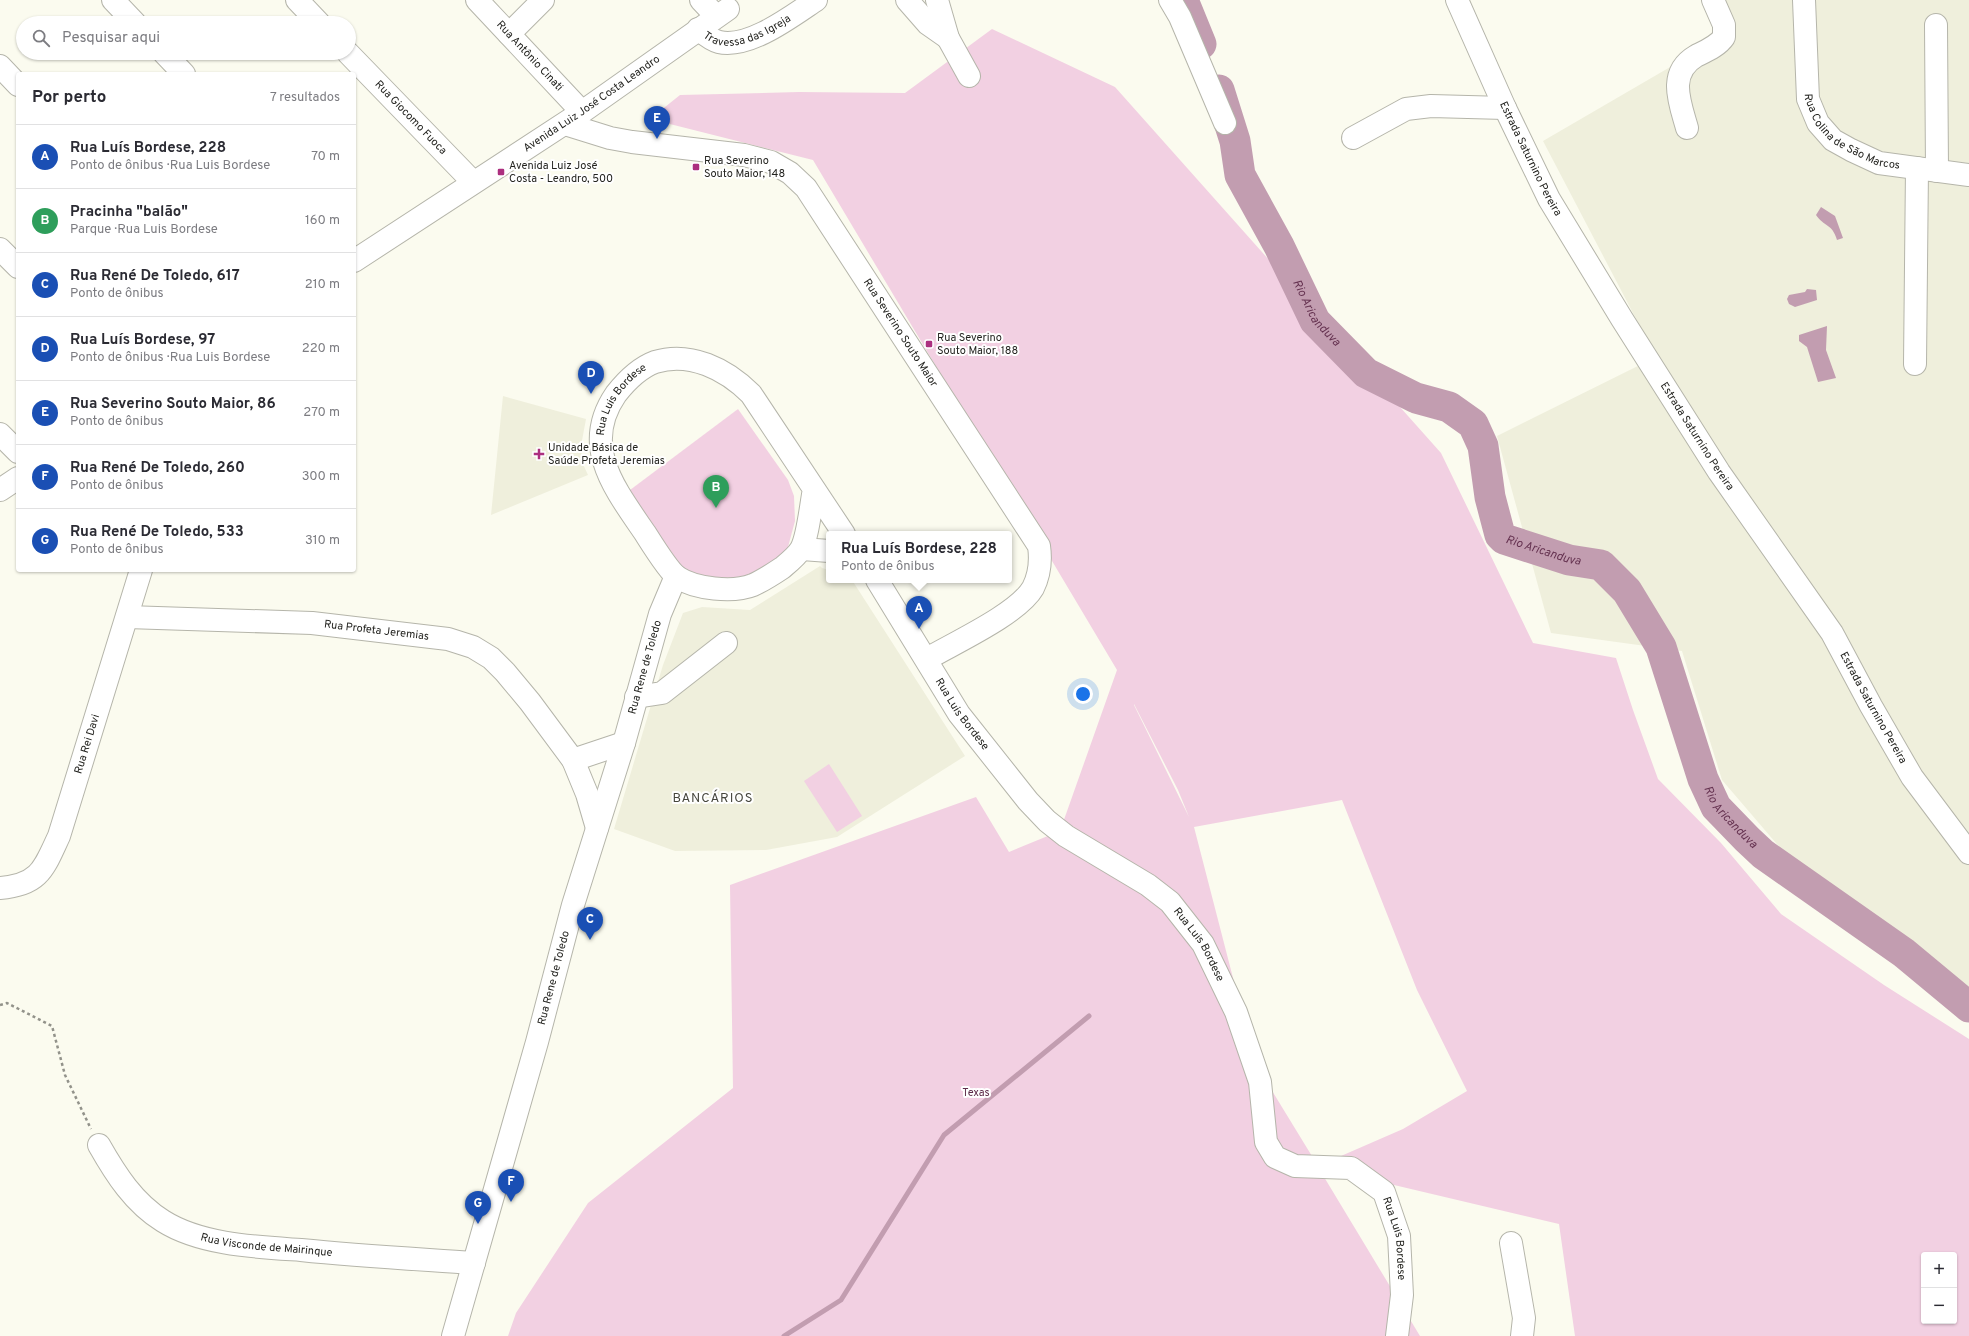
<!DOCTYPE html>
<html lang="pt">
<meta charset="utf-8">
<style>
body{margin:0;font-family:Overpass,sans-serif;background:#f7f7f7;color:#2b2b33}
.controls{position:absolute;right:12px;bottom:12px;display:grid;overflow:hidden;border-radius:4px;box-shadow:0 1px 3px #0004}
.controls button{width:36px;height:36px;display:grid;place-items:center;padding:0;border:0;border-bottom:1px solid #e1e1e2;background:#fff;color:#2b2b33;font:20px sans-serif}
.you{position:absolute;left:1083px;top:694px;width:14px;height:14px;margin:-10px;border:3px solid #fff;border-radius:50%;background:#1a73e8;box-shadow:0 0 0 6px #1a73e833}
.badge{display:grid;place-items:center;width:26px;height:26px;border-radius:50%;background:#0f766e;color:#fff;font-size:13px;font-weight:700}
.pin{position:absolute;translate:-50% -33px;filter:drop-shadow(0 1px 2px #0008)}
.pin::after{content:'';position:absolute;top:21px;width:14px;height:12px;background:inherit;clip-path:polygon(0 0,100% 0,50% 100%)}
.popup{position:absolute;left:826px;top:531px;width:186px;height:52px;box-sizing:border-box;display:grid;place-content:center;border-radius:4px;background:#fff;filter:drop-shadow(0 1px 3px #0005);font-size:13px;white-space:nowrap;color:#7c7c81}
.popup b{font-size:15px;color:#2b2b33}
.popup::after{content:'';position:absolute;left:50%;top:100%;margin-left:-8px;border:8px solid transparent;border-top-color:#fff}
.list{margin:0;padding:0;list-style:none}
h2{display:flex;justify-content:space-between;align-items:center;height:52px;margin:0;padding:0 16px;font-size:17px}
h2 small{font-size:13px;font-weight:400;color:#7c7c81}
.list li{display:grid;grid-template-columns:26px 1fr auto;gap:12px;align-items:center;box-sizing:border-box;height:64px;padding:0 16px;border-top:1px solid #e1e1e2}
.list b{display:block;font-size:15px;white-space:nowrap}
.list p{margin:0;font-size:13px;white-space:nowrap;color:#7c7c81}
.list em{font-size:13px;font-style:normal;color:#7c7c81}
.icon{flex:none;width:22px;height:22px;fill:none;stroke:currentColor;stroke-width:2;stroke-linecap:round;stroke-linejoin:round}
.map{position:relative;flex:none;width:1969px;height:1336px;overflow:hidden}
.search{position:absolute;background:#fff;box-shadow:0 1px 3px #0004;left:16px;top:16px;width:340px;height:44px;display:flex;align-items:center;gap:10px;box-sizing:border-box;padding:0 14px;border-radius:22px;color:#7c7c81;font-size:15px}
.panel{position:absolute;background:#fff;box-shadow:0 1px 3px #0004;left:16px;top:72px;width:340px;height:500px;border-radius:4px}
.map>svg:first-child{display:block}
.built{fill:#efefdc}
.green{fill:#f2d0e2;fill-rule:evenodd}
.water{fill:#c29db0}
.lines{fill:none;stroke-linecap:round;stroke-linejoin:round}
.stream{stroke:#c29db0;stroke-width:5}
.river{stroke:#c29db0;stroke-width:31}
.minor-casing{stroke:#b5b5aa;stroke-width:24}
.path{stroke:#92928a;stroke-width:2.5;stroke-dasharray:3 3;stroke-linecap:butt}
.minor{stroke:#fff;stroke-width:22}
.poi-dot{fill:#ac2f7f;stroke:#fff;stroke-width:1.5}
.labels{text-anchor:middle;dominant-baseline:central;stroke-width:4;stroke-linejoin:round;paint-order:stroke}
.street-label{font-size:11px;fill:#242420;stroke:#fff}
.poi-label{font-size:11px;fill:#242420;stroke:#fff;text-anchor:start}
.park-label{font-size:11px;fill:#5d2c49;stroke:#fff}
.water-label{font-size:12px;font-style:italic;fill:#653250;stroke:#fff}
.quarter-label{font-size:13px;letter-spacing:1px;fill:#46463d;stroke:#fff}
</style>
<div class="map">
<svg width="1969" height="1336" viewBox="0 0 1969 1336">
<rect width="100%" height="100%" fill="#fbfbef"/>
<!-- built -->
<g class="built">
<polygon points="1704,0 1969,0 1969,990 1958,980 1788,857 1722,780 1682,651 1551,633 1497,436 1656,357 1543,141 1720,38"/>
<polygon points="503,396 586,419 581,446 582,462 588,475 491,515"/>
<polygon points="820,566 822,568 829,570 829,580 852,580 965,756 837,837 766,850 675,851 614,829 663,665 683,613 702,607 750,610"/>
</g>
<!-- green -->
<g class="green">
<path d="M992 29 1115 87 1441 453 1533 643 1616 658 1633 710 1658 779 1721 843 1781 914 1884 985 1969 1039V1336H1575L1559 1224 1318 1167 1420 1336H508L516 1313 588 1203 733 1088 730 885 976 797 1009 852 1060 831 1117 670 813 160 650 119 680 95 799 92 905 93ZM1134 704 1178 790 1189 817 1134 705ZM1342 800 1417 990 1467 1091 1403 1129 1318 1166 1255 1063 1194 827ZM1924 1255H1954V1321H1924Z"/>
<polygon points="738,409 788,480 794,496 795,521 788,547 777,565 760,578 719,585 679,569 626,493"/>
<polygon points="829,764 862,816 837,832 804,781"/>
</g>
<!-- water -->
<g class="water">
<path d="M1821 207 1835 216 1843 238 1837 240C1832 223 1824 227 1816 215Z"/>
<polygon points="1807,289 1816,290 1817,300 1795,307 1789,304 1787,299 1789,295 1805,292"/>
<polygon points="1827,326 1826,350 1836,378 1818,382 1807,347 1799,341 1799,335"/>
</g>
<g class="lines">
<!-- stream -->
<polyline class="stream" points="784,1336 841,1300 944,1135 1089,1016"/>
<!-- river -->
<g class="river">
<polyline points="1183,0 1201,44"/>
<path id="s1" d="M1219 90 1235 141 1240 175 1279 246 1315 321 1366 373 1416 398 1449 407 1473 424 1483 446 1490 497 1500 535 1504 539 1569 560 1601 565 1627 591 1661 647 1703 779 1716 807 1747 839 1763 854 1904 953 1969 1007"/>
</g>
<defs>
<g id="minor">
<polyline points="113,0 135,23"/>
<polyline points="297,0 319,23"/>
<path id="s2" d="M477 0 582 112"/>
<polyline points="701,0 716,16"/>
<polyline points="907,0 928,24 948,38"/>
<polyline points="937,0 948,38 969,76"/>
<polyline points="1170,0 1180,17 1225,123"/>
<path id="s3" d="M1457 0 1505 108 1549 199 1622 319 1719 472 1832 633 1871 706 1912 777 1969 853"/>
<path id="s4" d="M1804 0 1808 99 1818 123 1833 140 1851 150 1879 163 1969 175"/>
<polyline points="1936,25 1937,171"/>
<path id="s5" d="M698 29C704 34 711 40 719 42 749 49 792 16 816 0"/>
<polyline points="509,34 543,0"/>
<polyline points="164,53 184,74"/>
<path id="s6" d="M348 53 473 182"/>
<polyline points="0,66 18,85"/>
<path id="s7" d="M565 124 610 138 632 142 744 155 771 162 790 173 806 188 1039 546C1041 560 1040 574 1033 588 1018 614 954 643 927 659"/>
<path d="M1687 128C1680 103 1667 73 1696 56 1706 51 1718 46 1724 37V25L1713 0"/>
<polyline points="1353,138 1406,109 1431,106 1505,108"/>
<polyline points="0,249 18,267"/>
<path id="s8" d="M354 261 582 112 728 9"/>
<polyline points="1915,364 1917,168"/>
<polyline points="0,434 18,452"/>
<path id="s9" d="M814 489C811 504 808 537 801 549 797 556 788 563 782 568 773 574 764 580 753 585 733 593 695 589 677 577 668 570 652 544 645 533 615 489 580 446 616 394 627 380 639 368 655 362 690 351 726 369 751 394L844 534"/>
<polyline points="0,490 18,478"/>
<polyline points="802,549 829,551"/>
<path id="s10" d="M877 580 959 714 1028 801 1047 821 1066 836 1148 885 1170 902 1203 944 1236 1012 1260 1082 1266 1142 1275 1157 1295 1166 1351 1168 1384 1192 1399 1236 1402 1295 1397 1336"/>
<path id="s11" d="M127 617 312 623 448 639 473 647 491 658 505 672 530 702 573 760 587 794 597 828"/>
<polyline points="636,697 662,693 726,643"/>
<polyline points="573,760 624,743"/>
<path id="s12" d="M0 888C40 885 44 868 59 836L141 570"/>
<path id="s13" d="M99 1145C116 1175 134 1203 163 1221 201 1245 257 1247 301 1250 359 1256 417 1259 474 1263"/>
<polyline points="1511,1243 1524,1318 1522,1336"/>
<path id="s14" d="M453 1336 537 1042 573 905 624 743 660 614 676 576"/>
</g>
</defs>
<!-- minor casing -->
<use href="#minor" class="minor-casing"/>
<!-- path -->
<polyline class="path" points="0,1005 7,1003 52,1026 65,1075 91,1129"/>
<!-- minor -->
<use href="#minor" class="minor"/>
</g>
<!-- markers -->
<g class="poi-dot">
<rect x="692" y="163" width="8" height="8" rx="2"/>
<rect x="497" y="168" width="8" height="8" rx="2"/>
<rect x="925" y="340" width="8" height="8" rx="2"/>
<path d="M537 448h4v4h4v4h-4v4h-4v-4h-4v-4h4z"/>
</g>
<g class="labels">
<!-- street labels -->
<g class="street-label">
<text stroke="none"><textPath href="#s5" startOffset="55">Travessa das Igreja</textPath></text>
<text stroke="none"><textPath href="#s2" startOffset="77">Rua Antônio Cinati</textPath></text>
<text stroke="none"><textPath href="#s8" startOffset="285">Avenida Luiz José Costa Leandro</textPath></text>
<text stroke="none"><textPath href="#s6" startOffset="90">Rua Giocomo Fuoca</textPath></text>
<text stroke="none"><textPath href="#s4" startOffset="157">Rua Colina de São Marcos</textPath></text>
<text stroke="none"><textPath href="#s3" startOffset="175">Estrada Saturnino Pereira</textPath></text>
<text stroke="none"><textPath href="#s7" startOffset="427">Rua Severino Souto Maior</textPath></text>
<text stroke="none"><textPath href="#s9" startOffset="407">Rua Luis Bordese</textPath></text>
<text stroke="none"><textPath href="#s3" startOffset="499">Estrada Saturnino Pereira</textPath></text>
<text stroke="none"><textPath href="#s11" startOffset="250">Rua Profeta Jeremias</textPath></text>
<text stroke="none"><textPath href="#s14" startOffset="696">Rua Rene de Toledo</textPath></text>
<text stroke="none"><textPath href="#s3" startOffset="823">Estrada Saturnino Pereira</textPath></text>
<text stroke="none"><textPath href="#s10" startOffset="159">Rua Luis Bordese</textPath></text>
<text stroke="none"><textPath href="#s12" startOffset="181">Rua Rei Davi</textPath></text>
<text stroke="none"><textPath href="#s10" startOffset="495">Rua Luis Bordese</textPath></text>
<text stroke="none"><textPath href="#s14" startOffset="372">Rua Rene de Toledo</textPath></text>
<text stroke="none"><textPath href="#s10" startOffset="891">Rua Luis Bordese</textPath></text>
<text stroke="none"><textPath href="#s13" startOffset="208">Rua Visconde de Mairinque</textPath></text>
</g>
<!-- poi labels -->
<g class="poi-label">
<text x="704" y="161">Rua Severino<tspan x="704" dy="13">Souto Maior, 148</tspan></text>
<text x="509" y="166">Avenida Luiz José<tspan x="509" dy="13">Costa - Leandro, 500</tspan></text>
<text x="937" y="338">Rua Severino<tspan x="937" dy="13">Souto Maior, 188</tspan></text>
<text x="548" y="448">Unidade Básica de<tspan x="548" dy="13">Saúde Profeta Jeremias</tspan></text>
</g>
<!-- park labels -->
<g class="park-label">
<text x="976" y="1093">Texas</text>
</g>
<!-- water labels -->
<g class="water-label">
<text stroke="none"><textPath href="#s1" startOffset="246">Rio Aricanduva</textPath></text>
<text stroke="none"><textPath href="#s1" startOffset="606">Rio Aricanduva</textPath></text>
<text stroke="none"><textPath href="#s1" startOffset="954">Rio Aricanduva</textPath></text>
</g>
<!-- quarter labels -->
<g class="quarter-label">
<text x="713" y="799">BANCÁRIOS</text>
</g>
</g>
</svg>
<div class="controls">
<button>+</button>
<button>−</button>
</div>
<div class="you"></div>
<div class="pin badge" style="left:919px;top:629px;background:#1a4fb4">A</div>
<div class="popup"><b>Rua Luís Bordese, 228</b>Ponto de ônibus</div>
<div class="pin badge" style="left:716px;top:508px;background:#2e9e5b">B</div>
<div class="pin badge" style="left:590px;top:940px;background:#1a4fb4">C</div>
<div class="pin badge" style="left:591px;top:394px;background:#1a4fb4">D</div>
<div class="pin badge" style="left:657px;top:139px;background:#1a4fb4">E</div>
<div class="pin badge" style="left:511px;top:1202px;background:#1a4fb4">F</div>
<div class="pin badge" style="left:478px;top:1224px;background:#1a4fb4">G</div>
<div class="search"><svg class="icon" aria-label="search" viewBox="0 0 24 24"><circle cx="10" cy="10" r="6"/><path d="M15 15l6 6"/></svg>Pesquisar aqui</div>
<section class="panel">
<h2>Por perto<small>7 resultados</small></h2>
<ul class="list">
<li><span class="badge" style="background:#1a4fb4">A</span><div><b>Rua Luís Bordese, 228</b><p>Ponto de ônibus · Rua Luis Bordese</p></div><em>70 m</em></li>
<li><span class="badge" style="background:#2e9e5b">B</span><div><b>Pracinha &quot;balão&quot;</b><p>Parque · Rua Luis Bordese</p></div><em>160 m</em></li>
<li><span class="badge" style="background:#1a4fb4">C</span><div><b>Rua René De Toledo, 617</b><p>Ponto de ônibus</p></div><em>210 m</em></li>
<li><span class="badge" style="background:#1a4fb4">D</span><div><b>Rua Luís Bordese, 97</b><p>Ponto de ônibus · Rua Luis Bordese</p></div><em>220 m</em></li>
<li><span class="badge" style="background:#1a4fb4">E</span><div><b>Rua Severino Souto Maior, 86</b><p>Ponto de ônibus</p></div><em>270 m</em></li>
<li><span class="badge" style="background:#1a4fb4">F</span><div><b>Rua René De Toledo, 260</b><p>Ponto de ônibus</p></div><em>300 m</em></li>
<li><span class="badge" style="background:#1a4fb4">G</span><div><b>Rua René De Toledo, 533</b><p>Ponto de ônibus</p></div><em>310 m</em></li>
</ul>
</section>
</div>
